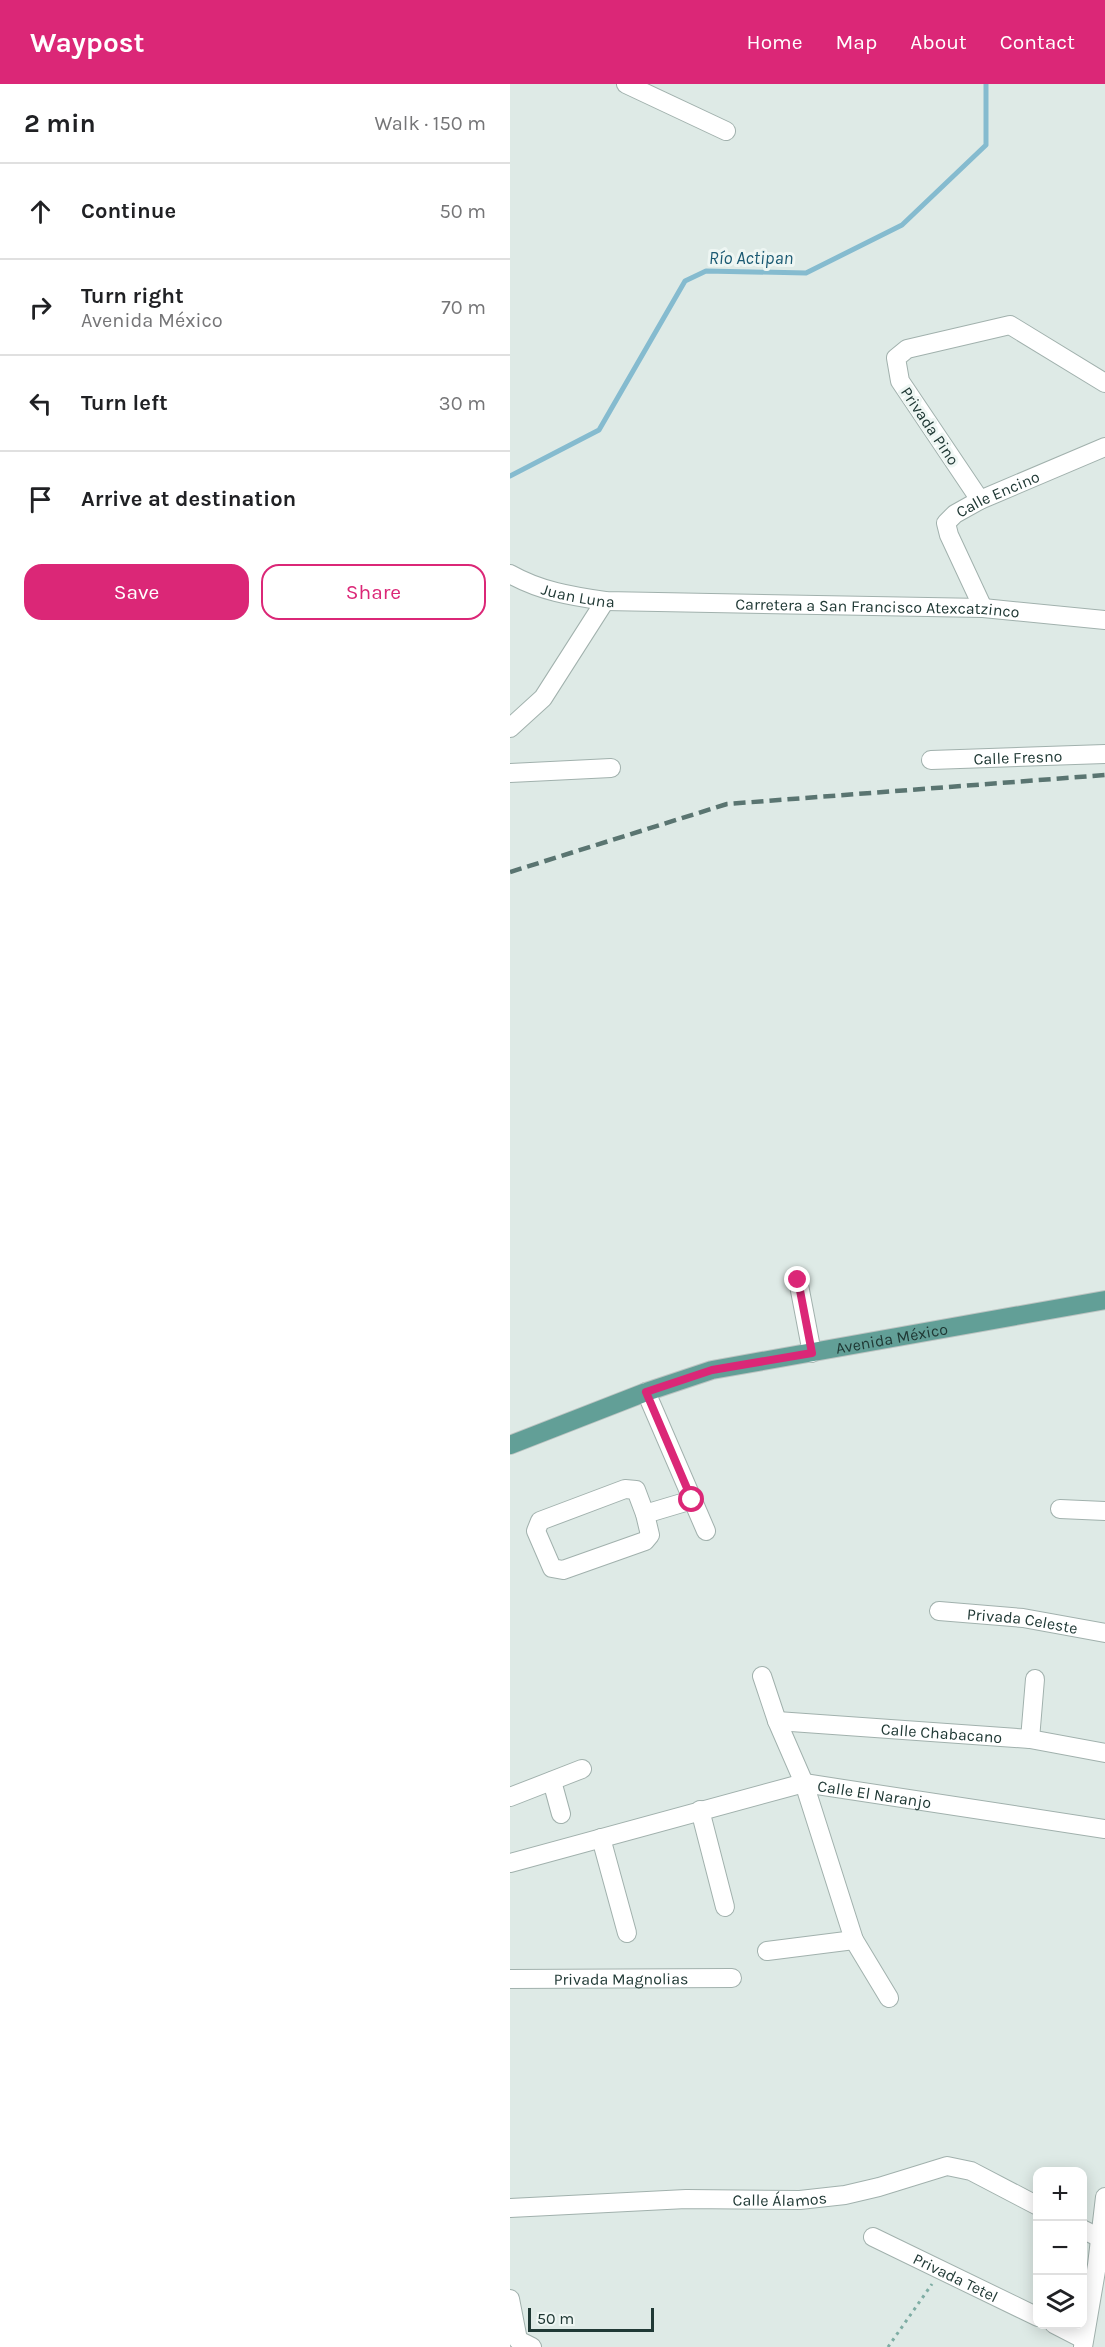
<!DOCTYPE html>
<meta charset="utf-8">
<style>
body{margin:0;font-family:Karla,sans-serif;background:#f6f6f6;color:#202124}
.controls{position:absolute;right:18px;bottom:18px;display:grid;overflow:hidden;border-radius:12px;box-shadow:0 3px 15px #0003}
.controls button{width:54px;height:54px;display:grid;place-items:center;padding:0;border:0;border-bottom:2px solid #e0e0e0;background:#fff;color:#202124;font:30px sans-serif}
.scale{position:absolute;left:18px;bottom:15px;width:126px;box-sizing:border-box;padding-left:6px;border:3px solid #203935;border-top:0;font-size:16px;line-height:21px;white-space:nowrap;color:#203935;-webkit-text-stroke:4px #eef6f3;paint-order:stroke}
.stop{position:absolute;width:18px;height:18px;margin:-14px;border:4px solid #db2777;border-radius:50%;background:#fff}
.stop.end{background:#db2777;border-color:#fff;box-shadow:0 2px 6px #0008}
.list{margin:0;padding:0;list-style:none}
h2{display:flex;justify-content:space-between;align-items:center;height:78px;margin:0;padding:0 24px;font-size:26px}
h2 small{font-size:20px;font-weight:400;color:#757577}
.list li{display:grid;grid-template-columns:39px 1fr auto;gap:18px;align-items:center;box-sizing:border-box;height:96px;padding:0 24px;border-top:2px solid #e0e0e0}
.list b{display:block;font-size:22px;white-space:nowrap}
.list p{margin:0;font-size:20px;white-space:nowrap;color:#757577}
.list em{font-size:20px;font-style:normal;color:#757577}
.actions{display:flex;gap:12px;padding:18px 24px}
.actions a{flex:1;padding:14px 0;border:2px solid #db2777;border-radius:18px;text-align:center;font-size:21px;color:#db2777}
.actions .main{background:#db2777;color:#fff}
.icon{flex:none;width:33px;height:33px;fill:none;stroke:currentColor;stroke-width:2;stroke-linecap:round;stroke-linejoin:round}
.map{position:relative;flex:none;width:595px;height:2263px;overflow:hidden}
header{display:flex;align-items:center;gap:36px;box-sizing:border-box;height:84px;padding:0 30px;background:#db2777;color:#fff}
header strong{font-size:28px}
nav{display:flex;gap:33px;margin-inline-start:auto;font-size:21px}
main{display:flex}
aside{flex:1;background:#fff}
.map>svg:first-child{display:block}
.lines{fill:none;stroke-linecap:round;stroke-linejoin:round}
.stream{stroke:#85bbcf;stroke-width:5}
.minor-casing{stroke:#a1b1ad;stroke-width:20}
.major-casing{stroke:#bcc4c2;stroke-width:20}
.path{stroke:#7eada4;stroke-width:3;stroke-dasharray:3 4.5;stroke-linecap:butt}
.minor{stroke:#fff;stroke-width:18}
.major{stroke:#629f97;stroke-width:18}
.rail{stroke:#5a7571;stroke-width:4.5;stroke-dasharray:12 6;stroke-linecap:butt}
.route{stroke:#db2777;stroke-width:8}
.labels{text-anchor:middle;dominant-baseline:central;stroke-width:6;stroke-linejoin:round;paint-order:stroke}
.street-label{font-size:16px;fill:#203935;stroke:#eef6f3}
.water-label{font-size:18px;font-style:italic;fill:#1b5a73;stroke:#eef6f3}
</style>
<header>
<strong>Waypost</strong>
<nav><a>Home</a><a>Map</a><a>About</a><a>Contact</a></nav>
</header>
<main>
<aside>
<h2>2 min<small>Walk · 150 m</small></h2>
<ul class="list">
<li><svg class="icon" aria-label="ahead" viewBox="0 0 24 24"><path d="M12 20V5M6 11l6-6 6 6"/></svg><div><b>Continue</b></div><em>50 m</em></li>
<li><svg class="icon" aria-label="right" viewBox="0 0 24 24"><path d="M7 20v-9h11M14 6l5 5-5 5"/></svg><div><b>Turn right</b><p>Avenida México</p></div><em>70 m</em></li>
<li><svg class="icon" aria-label="left" viewBox="0 0 24 24"><path d="M17 20v-9H6M10 6l-5 5 5 5"/></svg><div><b>Turn left</b></div><em>30 m</em></li>
<li><svg class="icon" aria-label="arrive" viewBox="0 0 24 24"><path d="M6 21V4h12l-3 4 3 4H6"/></svg><div><b>Arrive at destination</b></div></li>
</ul>
<div class="actions"><a class="main">Save</a><a>Share</a></div>
</aside>
<div class="map">
<svg width="595" height="2263" viewBox="0 0 595 2263">
<rect width="100%" height="100%" fill="#deeae6"/>
<g class="lines">
<!-- stream -->
<polyline class="stream" points="0,392 89,346 175,197 196,187 296,189 392,141 476,61 476,0"/>
<defs>
<g id="minor">
<polyline points="116,0 216,47"/>
<polyline points="470,416 390,297 386,274 397,265 500,241 595,299"/>
<path id="s1" d="M0 490C30 507 61 512 95 517L473 524 595 536"/>
<path id="s2" d="M473 524 439 451 436 439 445 430 470 416 595 363"/>
<polyline points="0,644 33,614 95,517"/>
<path id="s3" d="M421 676 595 670"/>
<polyline points="0,689 101,684"/>
<polyline points="288,1196 302,1269"/>
<polyline points="136,1308 196,1447"/>
<polygon points="115,1405 126,1406 135,1430 140,1451 135,1457 53,1486 42,1484 26,1447 30,1437"/>
<polyline points="550,1425 595,1427"/>
<polyline points="135,1430 182,1416"/>
<path id="s4" d="M429 1527 513 1534 595 1549"/>
<polyline points="252,1592 267,1637 294,1699 344,1856 379,1914"/>
<path id="s5" d="M267 1637 520 1655 595 1669"/>
<polyline points="520,1655 525,1595"/>
<polyline points="42,1697 51,1730"/>
<polyline points="0,1713 72,1685"/>
<polyline points="190,1726 215,1823"/>
<polyline points="91,1754 117,1849"/>
<path id="s6" d="M0 1779 294 1699 595 1745"/>
<polyline points="257,1867 344,1856"/>
<path id="s7" d="M0 1895 222 1894"/>
<path id="s8" d="M0 2124 176 2115 290 2116 335 2111 369 2103 437 2082 461 2087 528 2122"/>
<polyline points="572,2145 590,2154"/>
<path id="s9" d="M363 2153 528 2233"/>
<polyline points="0,2215 8,2256 22,2263"/>
<polyline points="544,2240 573,2255"/>
<polyline points="573,2263 587,2181 595,2113"/>
</g>
<g id="major">
<path id="s10" d="M0 1361 136 1308 202 1286 595 1216"/>
</g>
</defs>
<!-- minor casing -->
<use href="#minor" class="minor-casing"/>
<!-- major casing -->
<use href="#major" class="major-casing"/>
<!-- path -->
<polyline class="path" points="378,2263 422,2200"/>
<!-- minor -->
<use href="#minor" class="minor"/>
<!-- major -->
<use href="#major" class="major"/>
<!-- rail -->
<polyline class="rail" points="0,788 217,720 595,691"/>
</g>
<g class="lines">
<!-- route -->
<polyline class="route" points="182,1416 136,1308 202,1286 302,1269 288,1196"/>
</g>
<g class="labels">
<!-- street labels -->
<g class="street-label">
<text transform="translate(420 342) rotate(56)">Privada Pino</text>
<text stroke="none"><textPath href="#s2" startOffset="153">Calle Encino</textPath></text>
<text stroke="none"><textPath href="#s1" startOffset="72">Juan Luna</textPath></text>
<text stroke="none"><textPath href="#s1" startOffset="372">Carretera a San Francisco Atexcatzinco</textPath></text>
<text stroke="none"><textPath href="#s3" startOffset="87">Calle Fresno</textPath></text>
<text stroke="none"><textPath href="#s10" startOffset="398">Avenida México</textPath></text>
<text stroke="none"><textPath href="#s4" startOffset="84">Privada Celeste</textPath></text>
<text stroke="none"><textPath href="#s5" startOffset="165">Calle Chabacano</textPath></text>
<text stroke="none"><textPath href="#s6" startOffset="376">Calle El Naranjo</textPath></text>
<text stroke="none"><textPath href="#s7" startOffset="111">Privada Magnolias</textPath></text>
<text stroke="none"><textPath href="#s8" startOffset="270">Calle Álamos</textPath></text>
<text stroke="none"><textPath href="#s9" startOffset="92">Privada Tetel</textPath></text>
</g>
<!-- water labels -->
<g class="water-label">
<text x="241" y="174">Río Actipan</text>
</g>
</g>
</svg>
<div class="controls">
<button>+</button>
<button>−</button>
<button><svg class="icon" aria-label="layers" viewBox="0 0 24 24"><path d="M12 4l9 5-9 5-9-5zM3 14l9 5 9-5"/></svg></button>
</div>
<div class="scale">50 m</div>
<div class="stop" style="left:182px;top:1416px"></div>
<div class="stop end" style="left:288px;top:1196px"></div>
</div>
</main>
